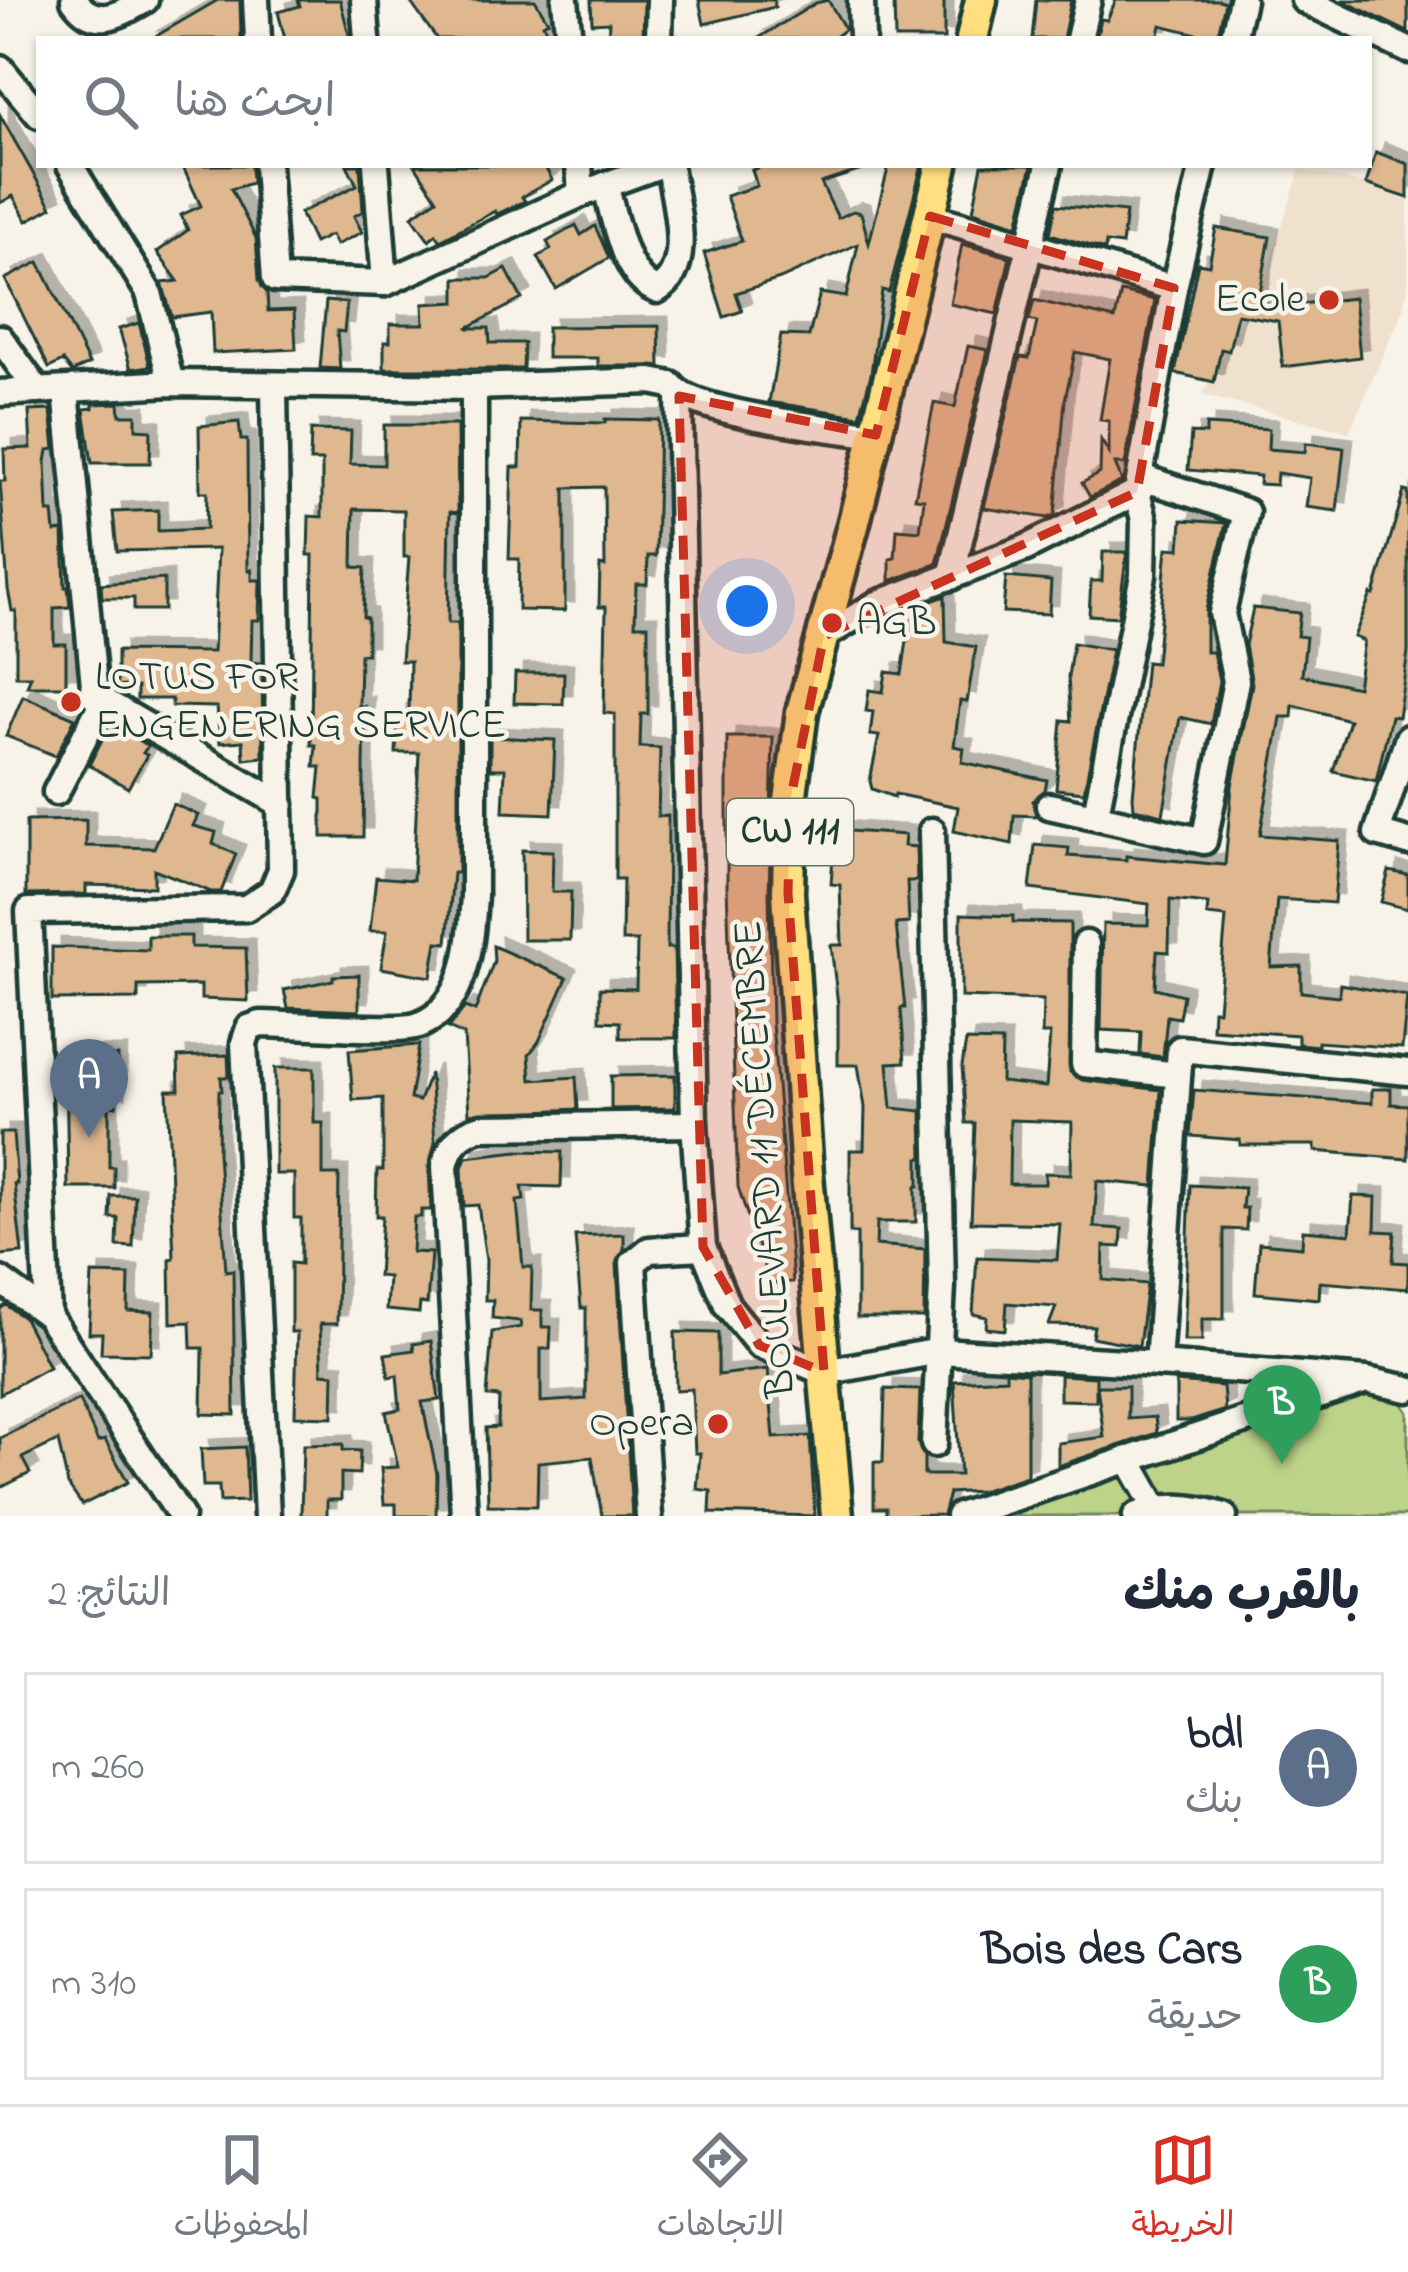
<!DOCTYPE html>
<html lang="ar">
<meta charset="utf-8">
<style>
body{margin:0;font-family:"Indie Flower","Playpen Sans Arabic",sans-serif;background:#f6f6f7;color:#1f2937;direction:rtl}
.you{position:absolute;left:747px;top:606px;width:42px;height:42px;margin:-30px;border:9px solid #fff;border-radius:50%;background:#1a73e8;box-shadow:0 0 0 18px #1a73e833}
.badge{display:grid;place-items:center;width:78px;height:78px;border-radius:50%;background:#d93025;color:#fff;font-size:39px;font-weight:700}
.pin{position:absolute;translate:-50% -99px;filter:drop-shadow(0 3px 6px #0008)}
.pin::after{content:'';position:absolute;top:63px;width:42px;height:36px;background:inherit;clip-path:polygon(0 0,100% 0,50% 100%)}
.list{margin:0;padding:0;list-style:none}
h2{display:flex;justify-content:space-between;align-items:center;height:156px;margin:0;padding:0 48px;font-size:51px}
h2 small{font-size:39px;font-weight:400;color:#747a83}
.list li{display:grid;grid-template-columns:78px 1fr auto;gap:36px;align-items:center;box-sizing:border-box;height:192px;margin:0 24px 24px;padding:0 24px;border:3px solid #e0e1e3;border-radius:0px}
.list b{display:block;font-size:45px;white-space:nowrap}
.list p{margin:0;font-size:39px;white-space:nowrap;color:#747a83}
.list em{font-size:39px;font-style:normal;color:#747a83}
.icon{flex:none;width:66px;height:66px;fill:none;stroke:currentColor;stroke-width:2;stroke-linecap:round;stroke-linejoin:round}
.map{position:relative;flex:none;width:1408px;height:1516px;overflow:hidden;direction:ltr}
.search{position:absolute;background:#fff;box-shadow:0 3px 9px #0004;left:36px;right:36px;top:36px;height:132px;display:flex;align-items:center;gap:30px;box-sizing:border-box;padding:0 42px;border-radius:0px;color:#747a83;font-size:45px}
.sheet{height:588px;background:#fff}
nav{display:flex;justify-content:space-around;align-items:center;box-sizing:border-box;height:168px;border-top:3px solid #e0e1e3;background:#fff;font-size:33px;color:#747a83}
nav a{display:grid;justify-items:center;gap:6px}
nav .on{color:#d93025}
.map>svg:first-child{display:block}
.built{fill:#f0e1ce}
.green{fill:#bdd389;stroke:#6e885e;stroke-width:3}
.building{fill:#dfb890;stroke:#1f3d34;stroke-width:3;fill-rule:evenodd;filter:url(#shadow)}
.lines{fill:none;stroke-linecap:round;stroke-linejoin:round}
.minor-casing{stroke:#1f3d34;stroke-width:33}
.major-casing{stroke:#1f3d34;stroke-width:39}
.minor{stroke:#f7f3e8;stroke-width:24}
.major{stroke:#ffdf80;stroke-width:30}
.marked{fill:#c8321e;fill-opacity:0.2;stroke:#c8321e;stroke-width:9;stroke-dasharray:24 15;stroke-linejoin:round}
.poi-dot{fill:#c8321e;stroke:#f7f3e8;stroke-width:4.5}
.labels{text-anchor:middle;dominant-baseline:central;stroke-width:9;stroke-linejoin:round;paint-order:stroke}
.shield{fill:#f7f3e8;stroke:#60746a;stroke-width:3}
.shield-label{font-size:39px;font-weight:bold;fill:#1f3d34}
.poi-label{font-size:42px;fill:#1f3d34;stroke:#f7f3e8;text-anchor:end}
.street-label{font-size:42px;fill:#1f3d34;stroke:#f7f3e8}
</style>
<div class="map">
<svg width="1408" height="1516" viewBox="0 0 1408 1516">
<defs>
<filter id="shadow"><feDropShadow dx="9" dy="-9" stdDeviation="0" flood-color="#0004"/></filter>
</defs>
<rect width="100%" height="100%" fill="#f7f3e8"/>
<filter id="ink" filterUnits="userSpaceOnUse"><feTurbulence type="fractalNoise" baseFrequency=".00833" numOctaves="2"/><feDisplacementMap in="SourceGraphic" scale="24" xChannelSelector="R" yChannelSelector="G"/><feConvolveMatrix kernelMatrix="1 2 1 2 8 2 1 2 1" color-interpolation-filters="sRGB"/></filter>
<g filter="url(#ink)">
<!-- built -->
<polygon class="built" points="1376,152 1408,164 1408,288 1402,313 1349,432 1202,395 1266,275 1300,170 1366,184"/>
<!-- green -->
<polygon class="green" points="1389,1387 1408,1412 1408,1516 1000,1516"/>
<!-- building -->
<g class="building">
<polygon points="218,0 240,0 241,39 151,39"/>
<polygon points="298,0 340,0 350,39 285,39 278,12 300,6"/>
<polygon points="409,0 535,0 548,21 543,24 552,39 437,39"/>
<polygon points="591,0 644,0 643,39 608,39 609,22 592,23"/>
<polygon points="699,0 774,0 775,7 704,24"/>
<polygon points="828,0 845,29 832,39 757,39 816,3"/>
<polygon points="894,0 944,0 944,39 895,39"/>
<polygon points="1036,0 1071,0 1063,39 1032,39"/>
<polygon points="1116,0 1219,0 1225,2 1217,39 1161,25 1158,39 1096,39 1101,19 1107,20"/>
<polygon points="1342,0 1408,0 1408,32"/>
<polygon points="0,115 52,207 27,221 13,196 0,203"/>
<polygon points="1376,152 1408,164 1408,198 1366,184"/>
<polygon points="182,165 251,165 252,183 231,189 256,238 259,280 267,293 268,311 294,310 296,349 213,353 211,312 172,317 162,283 178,281 157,252 188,230 181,215 201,206"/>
<polygon points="347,165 360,165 363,211 354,216 362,232 336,245 331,235 314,243 300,213 357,185"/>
<polygon points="415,165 544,165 552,180 522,197 525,201 497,214 495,211 440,240 436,234 429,240 412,216 437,199"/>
<polygon points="765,165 864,165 865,169 821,183 838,218 853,211 861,213 869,243 889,165 922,165 889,292 882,290 871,374 860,416 769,402 781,335 809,336 820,293 846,297 858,244 780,279 736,293 742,311 724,317 704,253 742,241 726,196 757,186 752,170"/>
<polygon points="982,165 1032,165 1018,225 973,211"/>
<polygon points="1056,205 1126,212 1122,245 1106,243 1105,250 1050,234"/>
<polygon points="576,225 581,235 595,226 609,258 556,289 538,257 551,249 547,242"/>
<polygon points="1216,228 1270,237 1257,309 1354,298 1360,357 1283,367 1278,321 1237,314 1229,351 1221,349 1214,382 1175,373 1198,263 1209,265"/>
<polygon points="962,244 1010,257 997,314 950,304"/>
<polygon points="39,262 89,364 72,372 63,361 49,368 5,279"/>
<polygon points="506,269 522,299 467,328 489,328 490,343 524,343 523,369 384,369 384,342 390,342 390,324 424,324 423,304 456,302 456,278 489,278"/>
<polygon points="1121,292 1155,300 1125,464 1115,464 1122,481 1090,497 1082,483 1100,473 1101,440 1109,453 1109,421 1100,420 1110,359 1075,352 1065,400 1055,515 1048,518 984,508 1020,357 1029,358 1037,322 1029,320 1034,300 1115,319"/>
<polygon points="326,301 347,303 344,332 337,331 340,369 320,368"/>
<polygon points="139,323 150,366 131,369 119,329"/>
<polygon points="659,326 660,366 598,366 598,358 547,358 547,327"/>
<polygon points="968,346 988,350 937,564 890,581 890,559 895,558 897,529 920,531 924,499 915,498 934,403 955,407"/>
<polygon points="119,403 120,415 136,415 136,429 151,430 150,463 92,463 84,409 93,408 93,404"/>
<polygon points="51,410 55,449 48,450 46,462 48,512 53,512 55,532 63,531 65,587 68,587 70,607 54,608 54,644 66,644 66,686 27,686 31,676 16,676 16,611 12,611 8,589 0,481 5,481 4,449 31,448 29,411"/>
<polygon points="605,419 659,420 656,556 648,556 647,584 636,584 635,625 648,625 648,714 641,714 640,747 660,748 658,816 668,816 667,948 674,948 676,1038 620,1038 620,1022 600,1021 600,988 636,989 637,941 622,941 623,879 615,879 615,714 604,713 606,607 599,607 600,565 605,566 604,487 565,488 565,611 518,610 519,559 509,559 512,467 520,467 521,421 605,423"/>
<polygon points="239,422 241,440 247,440 248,570 252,570 252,580 260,580 259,620 252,620 251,662 262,663 263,757 244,759 243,741 220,743 217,707 172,706 172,699 137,699 137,687 117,686 117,651 213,652 218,549 117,551 113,512 158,510 158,531 206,529 207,492 200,492 199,426"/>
<polygon points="384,425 457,425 458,513 450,512 448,623 458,623 458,873 453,873 447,943 437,942 431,977 381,968 387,931 370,931 376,877 413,880 419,753 396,753 398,713 409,713 410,661 401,661 409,557 404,557 404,510 354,509 353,567 365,568 363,617 367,618 367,654 360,654 359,706 365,706 363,837 322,837 322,799 318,798 321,767 314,767 316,745 311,745 313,555 308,555 309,516 322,517 322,461 310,461 311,430 351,431 350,464 384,465"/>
<polygon points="1206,425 1269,429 1268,449 1305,452 1306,443 1344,448 1337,511 1306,507 1310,478 1277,473 1276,485 1259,484 1260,476 1188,470 1191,433 1206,434"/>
<polygon points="1404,491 1408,492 1408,652 1398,717 1391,716 1376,781 1333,771 1349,720 1293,705 1292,717 1281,717 1260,835 1339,841 1334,903 1277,899 1271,967 1301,966 1301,992 1339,996 1340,984 1407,996 1402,1048 1318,1042 1318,1046 1298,1044 1298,1035 1212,1029 1213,1010 1218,1010 1226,917 1207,915 1208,904 1170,900 1169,952 1157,951 1155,988 1183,995 1179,1018 1167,1016 1163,1057 1140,1054 1141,1032 1101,1030 1103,924 1148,925 1149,904 1030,889 1035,845 1069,848 1068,856 1126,860 1126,856 1225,865 1232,786 1252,684 1245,645 1253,608 1300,613 1297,636 1306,637 1302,675 1357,687 1364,641 1354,637 1371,594 1374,595"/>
<polygon points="1182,520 1226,523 1206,610 1206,652 1213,652 1219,681 1211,724 1180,717 1163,815 1134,808 1133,796 1146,662 1156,663 1167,548 1180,549"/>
<polygon points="1103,552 1127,552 1118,617 1089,615 1091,581 1102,581"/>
<polygon points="1006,577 1051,581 1049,614 1003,612"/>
<polygon points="164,579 164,610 134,610 134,598 102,598 101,584"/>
<polygon points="945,596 946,642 976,647 967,702 960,701 954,746 964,748 962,762 1047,780 1045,790 1033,801 1036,816 1014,815 1012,844 954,831 958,807 895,794 894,797 872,789 870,781 879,736 870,735 873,712 866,711 869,690 883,692 886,672 902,674 910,621 892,622 891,616"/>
<polygon points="1073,643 1112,650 1084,792 1056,789 1062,720 1071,721 1068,677"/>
<polygon points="515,673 564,673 563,704 514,703"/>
<polygon points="23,696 75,718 56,756 6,736"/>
<polygon points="110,724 148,746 143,753 147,755 128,788 89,765"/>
<polygon points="490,737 555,740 552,814 503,812 505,769 490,769"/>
<polygon points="727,737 773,737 769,893 772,1023 793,1282 770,1284 738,1187 727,887"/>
<polygon points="173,804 198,815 193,826 216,832 213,844 236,854 221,892 211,892 154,869 154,887 86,885 86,894 26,895 26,821 86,820 86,846 154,848"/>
<polygon points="835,830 905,835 904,846 916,847 917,881 907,881 909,923 896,924 905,1008 901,1008 905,1062 888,1063 892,1108 922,1111 923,1158 919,1158 919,1186 916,1186 916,1222 877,1222 876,1245 925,1249 924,1318 857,1318 857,1233 850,1233 850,1150 864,1150 865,1107 858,1065 838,1065 838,1005 831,945 842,945 840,885 831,884"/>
<polygon points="522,850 553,851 552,892 571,892 570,940 523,940"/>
<polygon points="1389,871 1408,875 1408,909 1381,902"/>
<path d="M961 914 1013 916V922L1070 923V1072L1082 1080 1161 1090 1154 1186 1097 1181 1094 1227 1122 1229 1121 1247 1104 1246 1103 1280 1147 1284 1139 1346 1092 1337 1094 1326 1049 1325 1056 1307 1007 1303 1005 1330 986 1328 987 1317 973 1314 977 1257 1057 1260 1060 1224 971 1222 975 1123H966L962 1066 966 1041 1002 1042 1001 1082 1046 1087 1050 1034H1042L1043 1000 961 997ZM1010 1120 1072 1122 1071 1174 1045 1173V1184H1009Z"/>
<polygon points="148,936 191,936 191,947 246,948 248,1001 201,999 201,985 138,986 138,999 52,1000 52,947 148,950"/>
<polygon points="493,946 567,978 539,1041 529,1055 531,1080 576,1077 578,1109 469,1114 464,1035 448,1028 465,1007 475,1011 494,961"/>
<polygon points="359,975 359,1011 288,1008 284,990 333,980 333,976"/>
<polygon points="419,1045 410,1099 419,1101 430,1073 435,1143 429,1166 431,1210 421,1210 421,1217 414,1217 412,1252 431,1253 427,1304 420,1303 419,1313 386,1310 388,1277 378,1276 382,1216 376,1216 377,1170 383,1170 383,1098 353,1100 349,1050"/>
<polygon points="228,1055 229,1077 221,1077 222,1091 219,1091 218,1153 226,1271 233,1270 235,1415 202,1414 203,1348 191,1348 190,1322 171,1323 170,1259 174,1258 167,1090 179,1090 178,1057"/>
<polygon points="66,1056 118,1056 116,1106 109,1105 109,1167 114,1167 114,1188 68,1188"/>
<polygon points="275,1068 314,1068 314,1123 323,1123 323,1175 339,1175 337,1324 320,1324 322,1373 334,1374 333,1417 295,1416 297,1332 291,1332 291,1263 301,1264 301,1218 294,1218 294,1174 275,1174"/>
<polygon points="675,1075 675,1108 611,1109 611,1076"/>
<polygon points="1372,1089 1391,1089 1391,1104 1408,1105 1408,1159 1315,1151 1315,1145 1240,1145 1240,1140 1190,1136 1194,1090 1372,1103"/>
<polygon points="0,1133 13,1133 17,1184 14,1184 22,1253 0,1255"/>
<polygon points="518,1151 562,1152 561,1187 522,1186 524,1200 517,1201 523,1267 532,1267 531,1310 542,1310 542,1327 551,1327 550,1349 541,1349 541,1402 586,1399 586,1308 581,1308 575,1236 624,1234 624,1249 617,1264 632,1516 602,1516 592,1457 538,1462 537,1506 488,1505 486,1428 498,1427 499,1397 487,1396 492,1332 521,1327 520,1321 492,1318 493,1300 485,1300 486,1260 478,1205 464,1206 462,1168 466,1157"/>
<polygon points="1190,1185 1244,1188 1242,1208 1247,1208 1246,1230 1224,1229 1224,1319 1202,1319 1202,1341 1184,1341"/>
<polygon points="111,1196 135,1196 133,1247 117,1246 118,1218 110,1218"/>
<polygon points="1353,1196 1376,1197 1375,1231 1395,1232 1393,1262 1408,1263 1408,1289 1320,1282 1319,1299 1255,1293 1259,1243 1302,1247 1303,1230 1350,1234"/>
<polygon points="92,1274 129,1275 128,1311 153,1312 151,1354 101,1353 102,1333 89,1333"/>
<polygon points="6,1305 24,1318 49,1367 0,1394 0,1309"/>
<polygon points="675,1332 718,1333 718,1375 768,1369 774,1438 810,1436 815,1516 710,1513 711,1491 697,1489 700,1453 695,1453 692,1389 676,1390"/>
<polygon points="431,1341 439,1400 422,1402 437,1474 436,1516 396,1516 396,1504 384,1504 381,1468 398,1467 386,1412 400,1409 397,1375 389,1377 385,1354 414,1350 413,1344"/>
<polygon points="1006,1371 1027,1373 1027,1476 981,1491 949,1493 943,1515 886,1516 886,1508 874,1508 874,1462 883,1462 885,1389 920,1390 918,1443 924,1457 924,1475 960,1475 954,1381 1006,1378"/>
<polygon points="1060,1375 1096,1377 1096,1401 1060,1400"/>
<polygon points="1176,1382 1223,1386 1225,1410 1192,1421 1176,1421"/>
<polygon points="1097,1386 1128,1386 1128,1419 1155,1417 1157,1433 1058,1466 1058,1443 1104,1437"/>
<polygon points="79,1400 98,1442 105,1440 128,1482 82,1505 68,1485 58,1441 22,1458 30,1473 0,1488 0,1438"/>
<polygon points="343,1444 343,1450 360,1451 359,1474 341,1473 341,1500 327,1500 327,1516 301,1516 303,1445"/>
<polygon points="245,1447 247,1501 220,1502 219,1486 203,1486 201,1449"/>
</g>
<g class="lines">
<defs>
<g id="minor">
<path d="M74 0C95 30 119 15 145 0"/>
<polyline points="256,0 258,39"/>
<polyline points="364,0 367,39"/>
<polyline points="565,0 569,39"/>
<polyline points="861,0 862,39"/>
<polyline points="1304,0 1408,50"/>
<polyline points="659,39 660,0"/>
<polyline points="1079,39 1088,0"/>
<polyline points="1233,39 1242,0"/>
<polyline points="0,68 39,115"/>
<polyline points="70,165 149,293 171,383"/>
<polyline points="267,165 275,279 385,283 581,194 660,165"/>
<polyline points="376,165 385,283"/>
<polyline points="579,165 581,194"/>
<path d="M605 185C615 217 623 279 657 290 696 268 674 202 669 165"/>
<polyline points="930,216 1174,288"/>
<polyline points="0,338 38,391"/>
<polyline points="66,391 95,696 281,804"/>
<path d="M0 393 171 383 474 387 651 381 671 385C692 414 835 429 876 435"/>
<polyline points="679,396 694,1124 703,1247 727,1305 759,1345 824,1372 940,1351 1158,1364 1180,1049 1408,1072"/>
<polyline points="951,577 1049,165"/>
<polyline points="824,636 877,604 1026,548 1137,492 1149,480 1246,512 1222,613 1236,681 1204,841 1049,806"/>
<polyline points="1408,738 1377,833 1408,842"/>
<polyline points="56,792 103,701"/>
<polyline points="1096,814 1143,575 1144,520 1137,492 1174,288 1203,165"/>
<polyline points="932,831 942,1286 934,1444"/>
<polyline points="1086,944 1084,1064 1178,1075"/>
<polyline points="0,1280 48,1315 181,1516"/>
<polyline points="48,1315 29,911 246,908 272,891 281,870 274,385"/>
<polyline points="1158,1364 1366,1380 1408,1389"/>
<polyline points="1128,1459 1155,1507"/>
<path d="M267 1516 244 1043 249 1028 261 1024C290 1024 400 1033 419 1025 468 1006 471 940 474 896V387"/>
<path d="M464 1516 445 1166C449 1145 460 1133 481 1127L694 1124"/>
<polyline points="649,1516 633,1263 649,1250 703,1247"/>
<polyline points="959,1516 1366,1380"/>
<path d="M1136 1516C1164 1503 1194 1507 1224 1516"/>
</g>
<g id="major">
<polyline points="972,39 981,0"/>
<polyline points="837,1516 807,1174 788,893 790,801 802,712 854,522 942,165"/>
</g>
</defs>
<!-- minor casing -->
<use href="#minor" class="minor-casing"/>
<!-- major casing -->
<use href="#major" class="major-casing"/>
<!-- minor -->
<use href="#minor" class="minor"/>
<!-- major -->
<use href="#major" class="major"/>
</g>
</g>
<!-- marked area -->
<path class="marked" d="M930 216 1174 288 1137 492 824 636 790 801 788 893 824 1372 759 1345 703 1247 679 396 876 435Z"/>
<!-- markers -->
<g class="poi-dot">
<circle cx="1329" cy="300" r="12"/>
<circle cx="832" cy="623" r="12"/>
<circle cx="71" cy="702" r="12"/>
<circle cx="718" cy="1424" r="12"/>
</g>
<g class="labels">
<!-- shield labels -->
<rect class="shield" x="727" y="799" width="126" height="66" rx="9"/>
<g class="shield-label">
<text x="790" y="832">CW 111</text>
</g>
<!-- poi labels -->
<g class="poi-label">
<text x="1305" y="300">Ecole</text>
<text x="856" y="623" text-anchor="start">AGB</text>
<text x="95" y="678" text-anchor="start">LOTUS FOR<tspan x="95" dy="48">ENGENERING SERVICE</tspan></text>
<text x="694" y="1424">Opera</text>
</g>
<!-- street labels -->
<g class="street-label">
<text transform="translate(766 1159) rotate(-94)">BOULEVARD 11 DÉCEMBRE</text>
</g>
</g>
</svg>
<div class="you"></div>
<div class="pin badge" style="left:89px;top:1138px;background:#5c6f8a">A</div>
<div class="pin badge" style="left:1282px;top:1464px;background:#2e9e5b">B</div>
<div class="search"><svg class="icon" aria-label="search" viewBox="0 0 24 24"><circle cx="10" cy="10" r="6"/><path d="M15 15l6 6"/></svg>ابحث هنا</div>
</div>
<section class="sheet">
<h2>بالقرب منك<small>النتائج: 2</small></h2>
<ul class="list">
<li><span class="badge" style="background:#5c6f8a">A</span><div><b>bdl</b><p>بنك</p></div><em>260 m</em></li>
<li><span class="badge" style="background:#2e9e5b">B</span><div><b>Bois des Cars</b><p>حديقة</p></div><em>310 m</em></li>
</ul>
</section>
<nav>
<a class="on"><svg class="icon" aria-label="map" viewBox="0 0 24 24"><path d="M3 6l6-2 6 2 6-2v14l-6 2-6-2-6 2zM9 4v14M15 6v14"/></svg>الخريطة</a>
<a><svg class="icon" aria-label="directions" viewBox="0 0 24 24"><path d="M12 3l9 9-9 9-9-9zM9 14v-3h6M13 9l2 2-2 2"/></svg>الاتجاهات</a>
<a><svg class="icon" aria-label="saved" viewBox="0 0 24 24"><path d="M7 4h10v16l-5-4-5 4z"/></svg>المحفوظات</a>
</nav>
